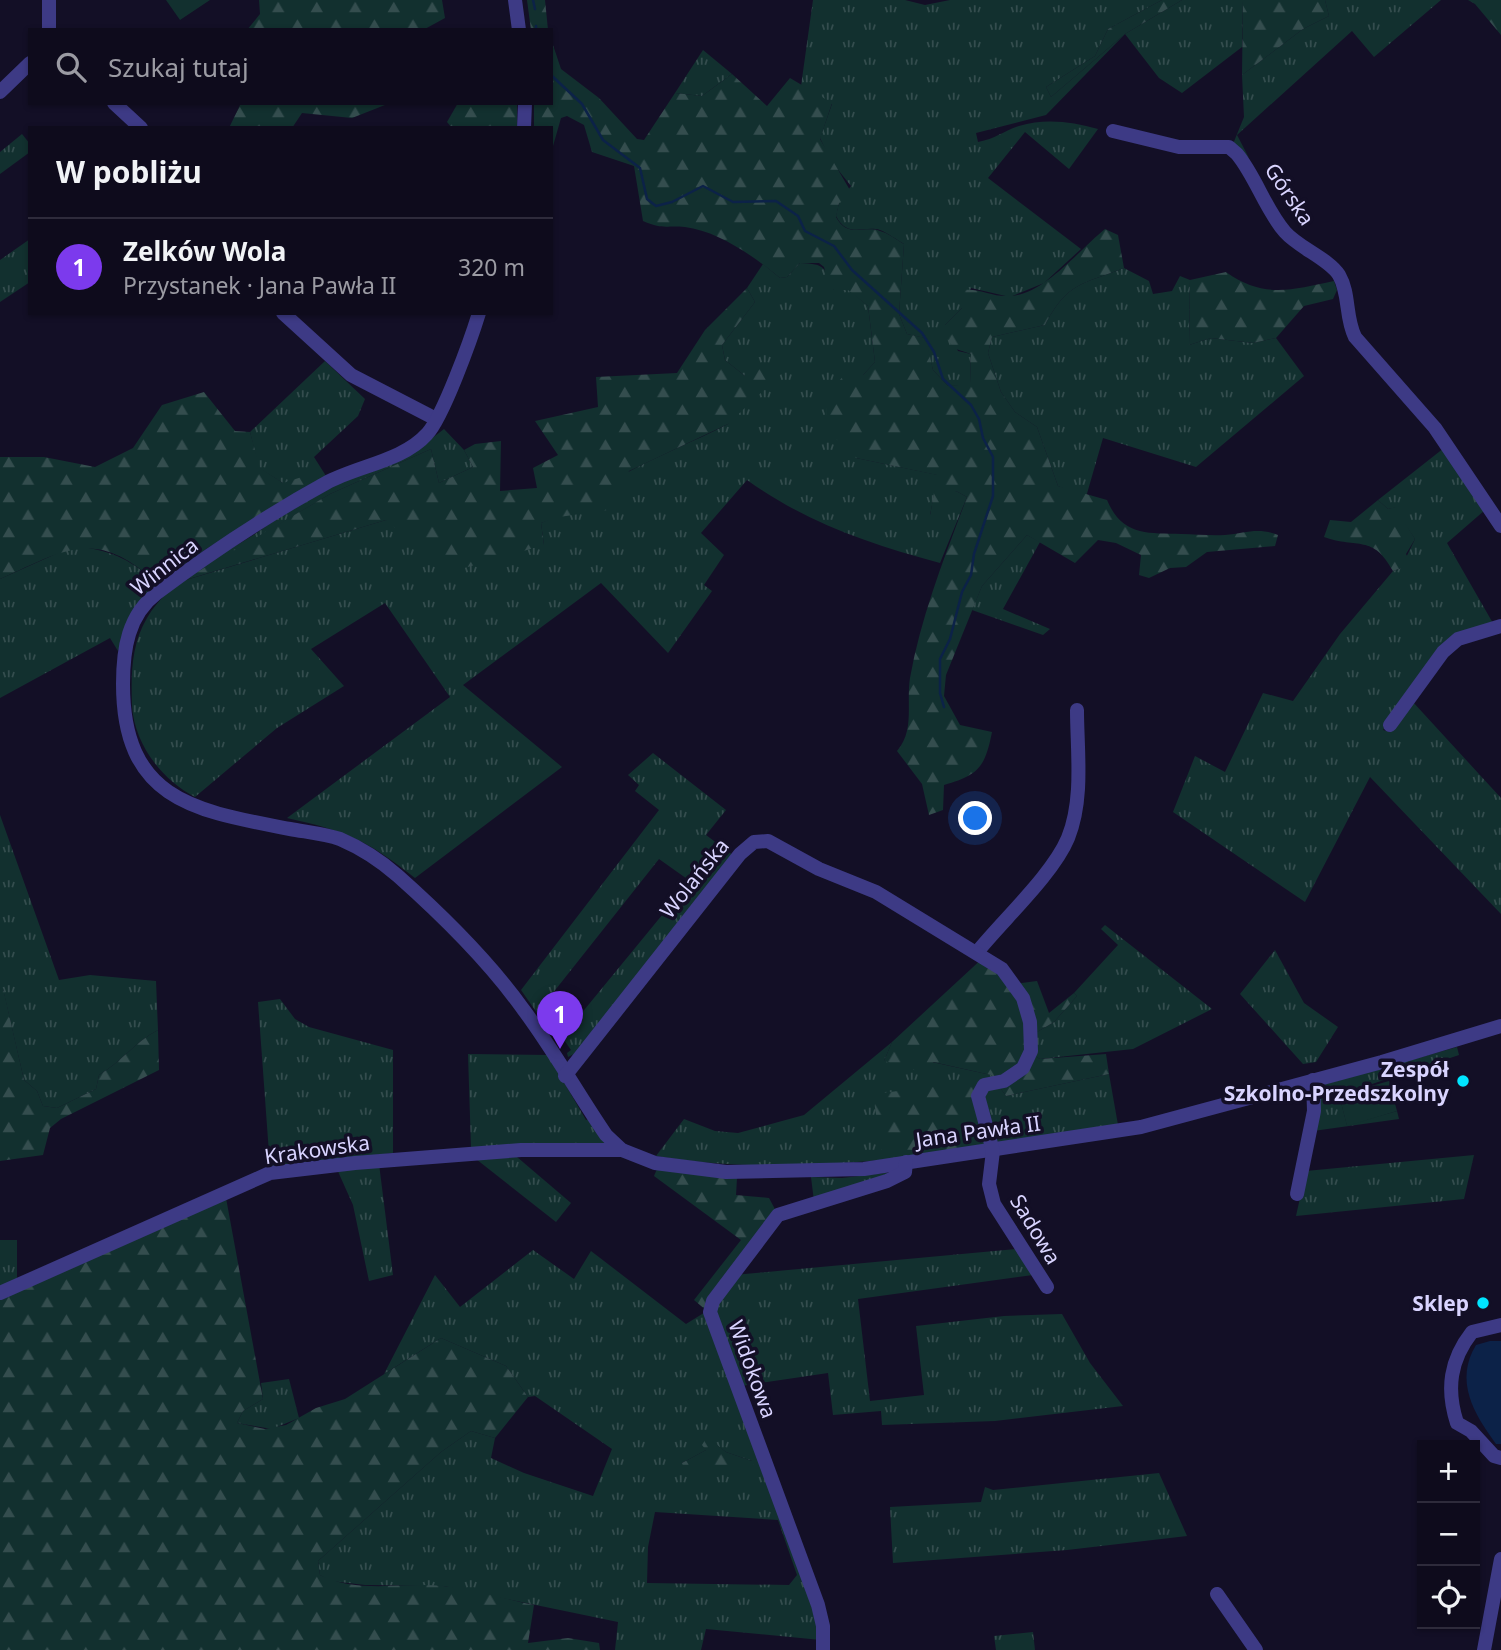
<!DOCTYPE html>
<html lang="pl">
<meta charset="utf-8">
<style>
body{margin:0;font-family:"Noto Sans",sans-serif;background:#1c1929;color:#f1f3f6}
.controls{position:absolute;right:21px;bottom:21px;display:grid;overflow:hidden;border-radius:0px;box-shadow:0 2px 5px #0004}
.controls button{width:63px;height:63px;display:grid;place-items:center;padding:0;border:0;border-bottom:2px solid #2e2b3b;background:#0e0b1c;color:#f1f3f6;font:35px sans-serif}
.you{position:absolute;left:976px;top:819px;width:24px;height:24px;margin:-18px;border:5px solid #fff;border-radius:50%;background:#1a73e8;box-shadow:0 0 0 10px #1a73e833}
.badge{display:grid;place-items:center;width:46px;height:46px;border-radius:50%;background:#7c3aed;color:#fff;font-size:23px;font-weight:700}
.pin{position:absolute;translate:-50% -58px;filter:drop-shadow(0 2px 4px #0008)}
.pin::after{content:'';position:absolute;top:37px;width:24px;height:21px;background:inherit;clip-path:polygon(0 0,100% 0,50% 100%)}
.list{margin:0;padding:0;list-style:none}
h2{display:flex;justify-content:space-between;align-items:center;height:91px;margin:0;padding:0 28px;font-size:30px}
h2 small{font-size:23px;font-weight:400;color:#9b9ba3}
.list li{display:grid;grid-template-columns:46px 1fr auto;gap:21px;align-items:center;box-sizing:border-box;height:98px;padding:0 28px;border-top:2px solid #2e2b3b}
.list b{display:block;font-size:26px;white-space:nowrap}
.list p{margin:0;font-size:23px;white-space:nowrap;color:#9b9ba3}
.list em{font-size:23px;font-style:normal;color:#9b9ba3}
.icon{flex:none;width:38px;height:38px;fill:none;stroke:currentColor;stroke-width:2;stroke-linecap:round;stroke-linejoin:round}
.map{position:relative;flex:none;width:1501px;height:1650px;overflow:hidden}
.search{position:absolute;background:#0e0b1c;box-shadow:0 2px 5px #0004;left:28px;top:28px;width:525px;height:77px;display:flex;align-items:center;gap:18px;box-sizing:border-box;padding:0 24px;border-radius:0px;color:#9b9ba3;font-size:26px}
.panel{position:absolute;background:#0e0b1c;box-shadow:0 2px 5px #0004;left:28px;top:126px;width:525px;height:189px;border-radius:0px}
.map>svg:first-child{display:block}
.grass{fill:url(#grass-tufts);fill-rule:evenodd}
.forest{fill:url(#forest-firs)}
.pitch{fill:#12302f}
.water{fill:#0c2248}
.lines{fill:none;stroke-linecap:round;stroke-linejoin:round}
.stream{stroke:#0c2248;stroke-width:2.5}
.minor{stroke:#3d3a85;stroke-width:14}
.poi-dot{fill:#00e5ff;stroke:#130f26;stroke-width:2.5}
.labels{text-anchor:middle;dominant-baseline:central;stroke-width:7;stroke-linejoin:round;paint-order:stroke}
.street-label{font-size:21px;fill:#d9d4ff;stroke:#130f26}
.poi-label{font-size:21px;font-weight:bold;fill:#d9d4ff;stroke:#130f26;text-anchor:end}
</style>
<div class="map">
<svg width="1501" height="1650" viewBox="0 0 1501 1650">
<defs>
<pattern id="grass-tufts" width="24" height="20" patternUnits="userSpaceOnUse" patternTransform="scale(1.75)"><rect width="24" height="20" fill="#12302f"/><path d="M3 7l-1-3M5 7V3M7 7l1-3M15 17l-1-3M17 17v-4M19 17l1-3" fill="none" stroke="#344d4e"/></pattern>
<pattern id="forest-firs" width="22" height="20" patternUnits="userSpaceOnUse" patternTransform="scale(1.75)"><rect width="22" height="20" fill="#12302f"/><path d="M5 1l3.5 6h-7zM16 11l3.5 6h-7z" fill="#344d4e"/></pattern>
</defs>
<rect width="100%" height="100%" fill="#130f26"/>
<!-- grass -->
<g class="grass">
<path d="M813 0H905L925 5 950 0H1162L1108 29 1095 56 1046 87 1051 97 1125 34 1182 0H1243L1242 47 1182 93 1159 78 1125 34 1046 115 976 133 978 142C996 139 1003 131 1019 126 1046 118 1072 122 1098 129L1069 169 1025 132 988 178 1081 249 1044 283 1010 297 971 288 962 308 945 325 958 351 971 354 970 385 948 386 933 370 925 338 907 334 899 314 904 244C897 240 888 233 880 230 864 225 848 239 836 216L839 203 851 186 831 161 820 138 832 104 801 86Z"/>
<polygon points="1325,0 1441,0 1374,57 1352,31 1237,135 1249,158 1233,144 1244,117 1242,75 1303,29 1329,16"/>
<polygon points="703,50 732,74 702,96 675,93"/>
<polygon points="22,134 30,144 30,152 0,174 0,152"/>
<polygon points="30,239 30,282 0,302 0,260"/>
<path d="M800 263C826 264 824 267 834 290L848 289 868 306 875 362 863 375 856 458 938 475 930 515 956 491 967 497 940 563C870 544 807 523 747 480L701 533 724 555 704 585 712 591 668 653 601 583 463 685 562 767 415 878C367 840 346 831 287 818L450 697 385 603 311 649 344 686 277 728 195 797C162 780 134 744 132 705 131 675 131 645 147 618 169 580 219 557 255 534 275 520 295 505 317 493 358 470 407 459 444 429L464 450 473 467 439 483 431 449 330 494 186 580 386 520 544 545 541 523C574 511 599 487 630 471 662 454 695 441 728 424L745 376 725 360 722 345 755 302 747 288 763 264 780 278 787 277Z"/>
<path d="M1124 268 1149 281 1153 294 1172 291 1180 276 1190 280 1189 345 1211 338 1253 343 1276 338 1304 376 1196 467 1103 438 1086 497 1058 486 1037 427 1015 412 1001 392 988 353 992 337 1045 325C1068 282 1081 285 1124 268Z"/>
<polygon points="325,361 365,399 358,416 314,457 326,476 309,489 283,483 259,468 250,432"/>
<polygon points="1444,448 1485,510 1447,543 1494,625 1452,640 1412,688 1383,730 1390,732 1412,701 1501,798 1501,914 1370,777 1305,902 1173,812 1195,756 1225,772 1263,693 1293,701 1340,634 1393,571 1401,568 1415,539 1401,518 1403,506 1388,509 1378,500"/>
<polygon points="1027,535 1040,542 1003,609 1050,629 1043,635 972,610 982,586"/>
<path d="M80 547C112 550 134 562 157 583L133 610 118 651 110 638 0 698V579L58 553Z"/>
<polygon points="653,753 726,810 706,835 734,856 578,1052 568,1057 567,1053 571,1050 562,1037 690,881 659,859 537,1013 521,990 659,810 635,791 639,785 628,775"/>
<path d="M0 815 59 980 90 975 156 981 158 1030C135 1042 121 1062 99 1075L96 1089 57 1108 43 1106 37 1091 24 1080 3 989H0Z"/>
<polygon points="1105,925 1212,1009 1133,1049 1040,1059 1035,1056 1032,1035 1054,1022 1077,996 1074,993 1118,945 1101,929"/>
<polygon points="1275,950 1304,1003 1338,1027 1316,1062 1303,1064 1240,994"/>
<polygon points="280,999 295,1019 309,1027 393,1050 393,1153 270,1167 258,1002"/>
<path d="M892 1042 884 1061 932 1062 991 1075 1006 1096 1109 1074 1118 1125C965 1149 811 1182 656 1156L684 1119 715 1131 738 1133 804 1115Z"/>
<polygon points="1457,1047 1459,1055 1339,1095 1347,1125 1397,1111 1399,1119 1313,1131 1319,1086"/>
<polygon points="468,1054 548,1055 586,1120 589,1119 608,1144 471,1148"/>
<polygon points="1474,1155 1464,1199 1296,1216 1306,1171"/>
<polygon points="517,1157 571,1203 556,1222 476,1159"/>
<polygon points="379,1164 393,1275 369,1281 353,1205 336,1167"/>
<polygon points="902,1171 814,1201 811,1177 842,1178"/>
<polygon points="0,1240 17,1240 17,1279 0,1289"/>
<polygon points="1016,1249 1033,1275 858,1299 870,1401 924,1395 916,1326 1004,1316 1062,1314 1090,1363 1123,1406 995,1421 882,1425 881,1411 833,1415 828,1373 741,1386 714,1303 734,1275"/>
<path d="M533 1250 574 1279 591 1251 686 1324 707 1311 817 1618 821 1640 706 1629 701 1650H615L618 1622 444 1586 365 1585 331 1581 320 1575 318 1561 441 1452 471 1431 495 1438 491 1458 524 1473 593 1496 612 1449 535 1396 528 1397 506 1366 441 1338 384 1374 435 1275 460 1307ZM707 1438 726 1452 752 1461 682 1463 706 1450ZM655 1512 778 1520 797 1575 789 1585 647 1583 648 1547Z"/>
<polygon points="289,1379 299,1418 272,1429 237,1423 243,1411 263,1399 261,1383"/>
<polygon points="1159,1473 1187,1536 1067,1550 893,1563 890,1507 981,1502 985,1487 993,1490"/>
<polygon points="1033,1632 1035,1650 996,1650 994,1636"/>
</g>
<!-- forest -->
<g class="forest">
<polygon points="259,0 442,0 445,18 423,30 247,30 260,14"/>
<polygon points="527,0 545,0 548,30 531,30"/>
<polygon points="1162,0 1182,0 1125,34 1051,97 1046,87 1095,56 1108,29"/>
<polygon points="1243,0 1325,0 1329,16 1303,29 1242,75"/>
<polygon points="1468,0 1501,0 1501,35 1475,4"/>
<path d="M551 39 561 69 599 98 637 139 644 140 675 93 702 96 732 74 767 106 790 78 832 103 820 139 854 197 839 203 836 217C848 239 864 225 880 231 888 233 897 240 904 244L899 314 907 334 926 338 933 370 948 386 970 384 971 354 953 348 944 332 945 325 962 308 956 291C979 286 989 297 1009 296 1043 296 1080 249 1105 229L1118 235 1124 268C1081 285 1068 282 1045 325L992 337 988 353 1001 392 1015 412 1037 427 1058 486 1107 500C1122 536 1147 533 1181 534 1195 534 1210 536 1225 535 1246 533 1258 527 1278 535L1275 546 1207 552 1186 567 1170 568 1149 578 1139 575 1141 555 1116 543 1098 540 1075 563 1027 535 982 586 946 675 944 696 960 725 992 732C985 767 979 775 944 785L943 810 929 815 922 784 897 751C915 730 906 704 910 678 921 616 945 556 967 497L956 491 943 520 930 516 937 475 856 458 827 430 826 397 849 369 863 375 875 362 868 306 848 290H834L829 286 824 267 819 263H800L787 277 780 278C755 257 718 231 685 227 665 225 665 230 643 221L634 166 592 152 584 125 567 116 561 118 551 153V128H534V103H551Z"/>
<polygon points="241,103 390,103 352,118 302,113 292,128 229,128"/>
<polygon points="458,103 517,103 517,128 452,128 447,122"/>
<path d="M1226 272C1264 299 1291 290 1334 281L1337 290 1333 299 1304 306 1276 338 1253 343 1211 338 1189 345 1190 280Z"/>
<polygon points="747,288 755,302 722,345 725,360 745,376 765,364 781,374 728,424 629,471 615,509 559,517 541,523 544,545 447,573 386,520 182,581 330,494 431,449 439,483 473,467 464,450 475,444 501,441 500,491 537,488 533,468 558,455 535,421 598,407 596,377 677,373 705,330"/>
<path d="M204 392 235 431 250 432 260 468 283 483 305 476 309 489 209 547 157 583C96 527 66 549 0 579V457H44L95 467 133 448 162 405Z"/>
<path d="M1378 500 1388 509 1403 505 1408 509 1402 518 1415 539 1406 554 1412 565 1406 572 1401 568 1393 571C1373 534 1358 549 1324 537L1330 520 1351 522Z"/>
<polygon points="985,956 1014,984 1037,981 1049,1013 1074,993 1077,996 1054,1022 1032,1035 1035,1056 1040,1059 1106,1054 1109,1074 1006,1096 991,1075 933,1062 924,1073 884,1061 892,1042"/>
<path d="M3 988 24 1080 37 1091 43 1106 57 1108 96 1089 99 1075C121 1062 135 1042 158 1030L159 1070 61 1119 50 1128 43 1155 0 1161V989Z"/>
<polygon points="983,1081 989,1144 883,1161 873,1094"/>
<polygon points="657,1169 737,1178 736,1195 769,1198 777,1213 707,1311 694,1300 741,1240 654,1176"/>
<path d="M226 1198 263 1399 243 1411 237 1423 265 1429 286 1425 316 1408 345 1399 441 1338 506 1366 528 1397 495 1438 471 1431 441 1452 318 1561 320 1575C356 1594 404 1582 443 1586 474 1589 505 1599 534 1605L528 1643 568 1638 599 1643 600 1650H0V1295Z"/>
<polygon points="707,1437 726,1452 752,1461 756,1473 683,1466 682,1463 706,1450 702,1445"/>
</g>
<!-- pitch -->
<g class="pitch">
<polygon points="166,0 210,0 180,20"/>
<polygon points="1389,1081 1397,1111 1347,1126 1339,1095"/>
</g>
<!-- water -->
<path class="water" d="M1490 1341H1501V1444H1496C1474 1414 1454 1381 1476 1345Z"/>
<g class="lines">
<!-- stream -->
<g class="stream">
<polyline points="533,0 535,9"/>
<polyline points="536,26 536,30"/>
<polyline points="551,75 582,104 603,140 640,168 647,199 656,206 672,202 703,186 733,202 776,201 798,216 805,231 834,246 852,270 922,333 934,352 943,379 971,405 979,419 983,438 993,457 993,496 974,554 971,575 962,592 950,639 940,659 940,693 944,707"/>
</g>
<!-- minor -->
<g class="minor">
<polyline points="49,0 49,30"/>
<polyline points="515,0 519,30"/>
<polyline points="0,92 30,63"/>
<polyline points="114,103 141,128"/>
<polyline points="524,128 525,103"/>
<path d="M1113 131 1179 147H1229L1237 154C1256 177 1265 209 1285 232 1299 248 1329 259 1339 275 1350 294 1345 317 1355 337L1435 428 1501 526"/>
<polyline points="283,313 351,375 436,419"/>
<path d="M479 313C471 339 443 417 427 434 403 461 357 466 326 483 268 515 210 553 157 593 128 615 123 649 123 684 123 801 196 811 290 829 306 832 325 834 340 839 361 848 381 861 398 876 443 916 488 960 523 1009 553 1049 578 1094 606 1135L622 1150 655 1163 726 1172 864 1169 1141 1127 1382 1062 1501 1026"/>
<polyline points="1390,725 1443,652 1458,639 1501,626"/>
<path d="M978 951C1004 919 1053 874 1068 838 1084 799 1077 750 1077 710"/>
<polyline points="565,1076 740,854 754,842 768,841 819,869 876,892 1002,969 1023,998 1030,1022 1031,1051 1023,1068 1004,1081 984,1085 978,1096 993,1151 989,1184 994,1204 1047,1287"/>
<polyline points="1297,1194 1314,1111 1313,1080"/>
<polyline points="0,1293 270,1173 355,1163 521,1150 622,1150"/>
<path d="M1501 1325 1472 1332C1450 1360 1446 1389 1457 1423L1471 1431 1494 1456 1501 1458"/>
<polyline points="1217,1594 1256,1650"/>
<polyline points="823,1650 823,1626 818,1605 710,1312 713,1301 778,1215 887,1181 905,1172 906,1162"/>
<polyline points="1484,1650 1501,1559"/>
</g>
</g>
<!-- markers -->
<g class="poi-dot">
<circle cx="1463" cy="1081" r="7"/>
<circle cx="1483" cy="1303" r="7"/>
</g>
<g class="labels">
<!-- street labels -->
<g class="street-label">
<text transform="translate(1290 194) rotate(56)">Górska</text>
<text transform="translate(164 566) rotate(-38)">Winnica</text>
<text transform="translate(694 878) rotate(-51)">Wolańska</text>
<text transform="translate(978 1131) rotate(-8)">Jana Pawła II</text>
<text transform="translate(317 1149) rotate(-8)">Krakowska</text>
<text transform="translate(1036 1229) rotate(59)">Sadowa</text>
<text transform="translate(753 1369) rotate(70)">Widokowa</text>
</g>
<!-- poi labels -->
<g class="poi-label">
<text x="1449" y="1069">Zespół<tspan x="1449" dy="24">Szkolno-Przedszkolny</tspan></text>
<text x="1469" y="1303">Sklep</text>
</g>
</g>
</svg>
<div class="controls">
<button>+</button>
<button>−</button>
<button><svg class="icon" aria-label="locate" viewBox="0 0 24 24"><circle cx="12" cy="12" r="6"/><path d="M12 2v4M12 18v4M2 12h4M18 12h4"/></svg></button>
</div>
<div class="you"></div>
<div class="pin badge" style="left:560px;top:1049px">1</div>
<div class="search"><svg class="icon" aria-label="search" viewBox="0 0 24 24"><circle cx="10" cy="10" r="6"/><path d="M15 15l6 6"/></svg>Szukaj tutaj</div>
<section class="panel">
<h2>W pobliżu<small></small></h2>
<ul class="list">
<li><span class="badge">1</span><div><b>Zelków Wola</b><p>Przystanek · Jana Pawła II</p></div><em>320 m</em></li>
</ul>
</section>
</div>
